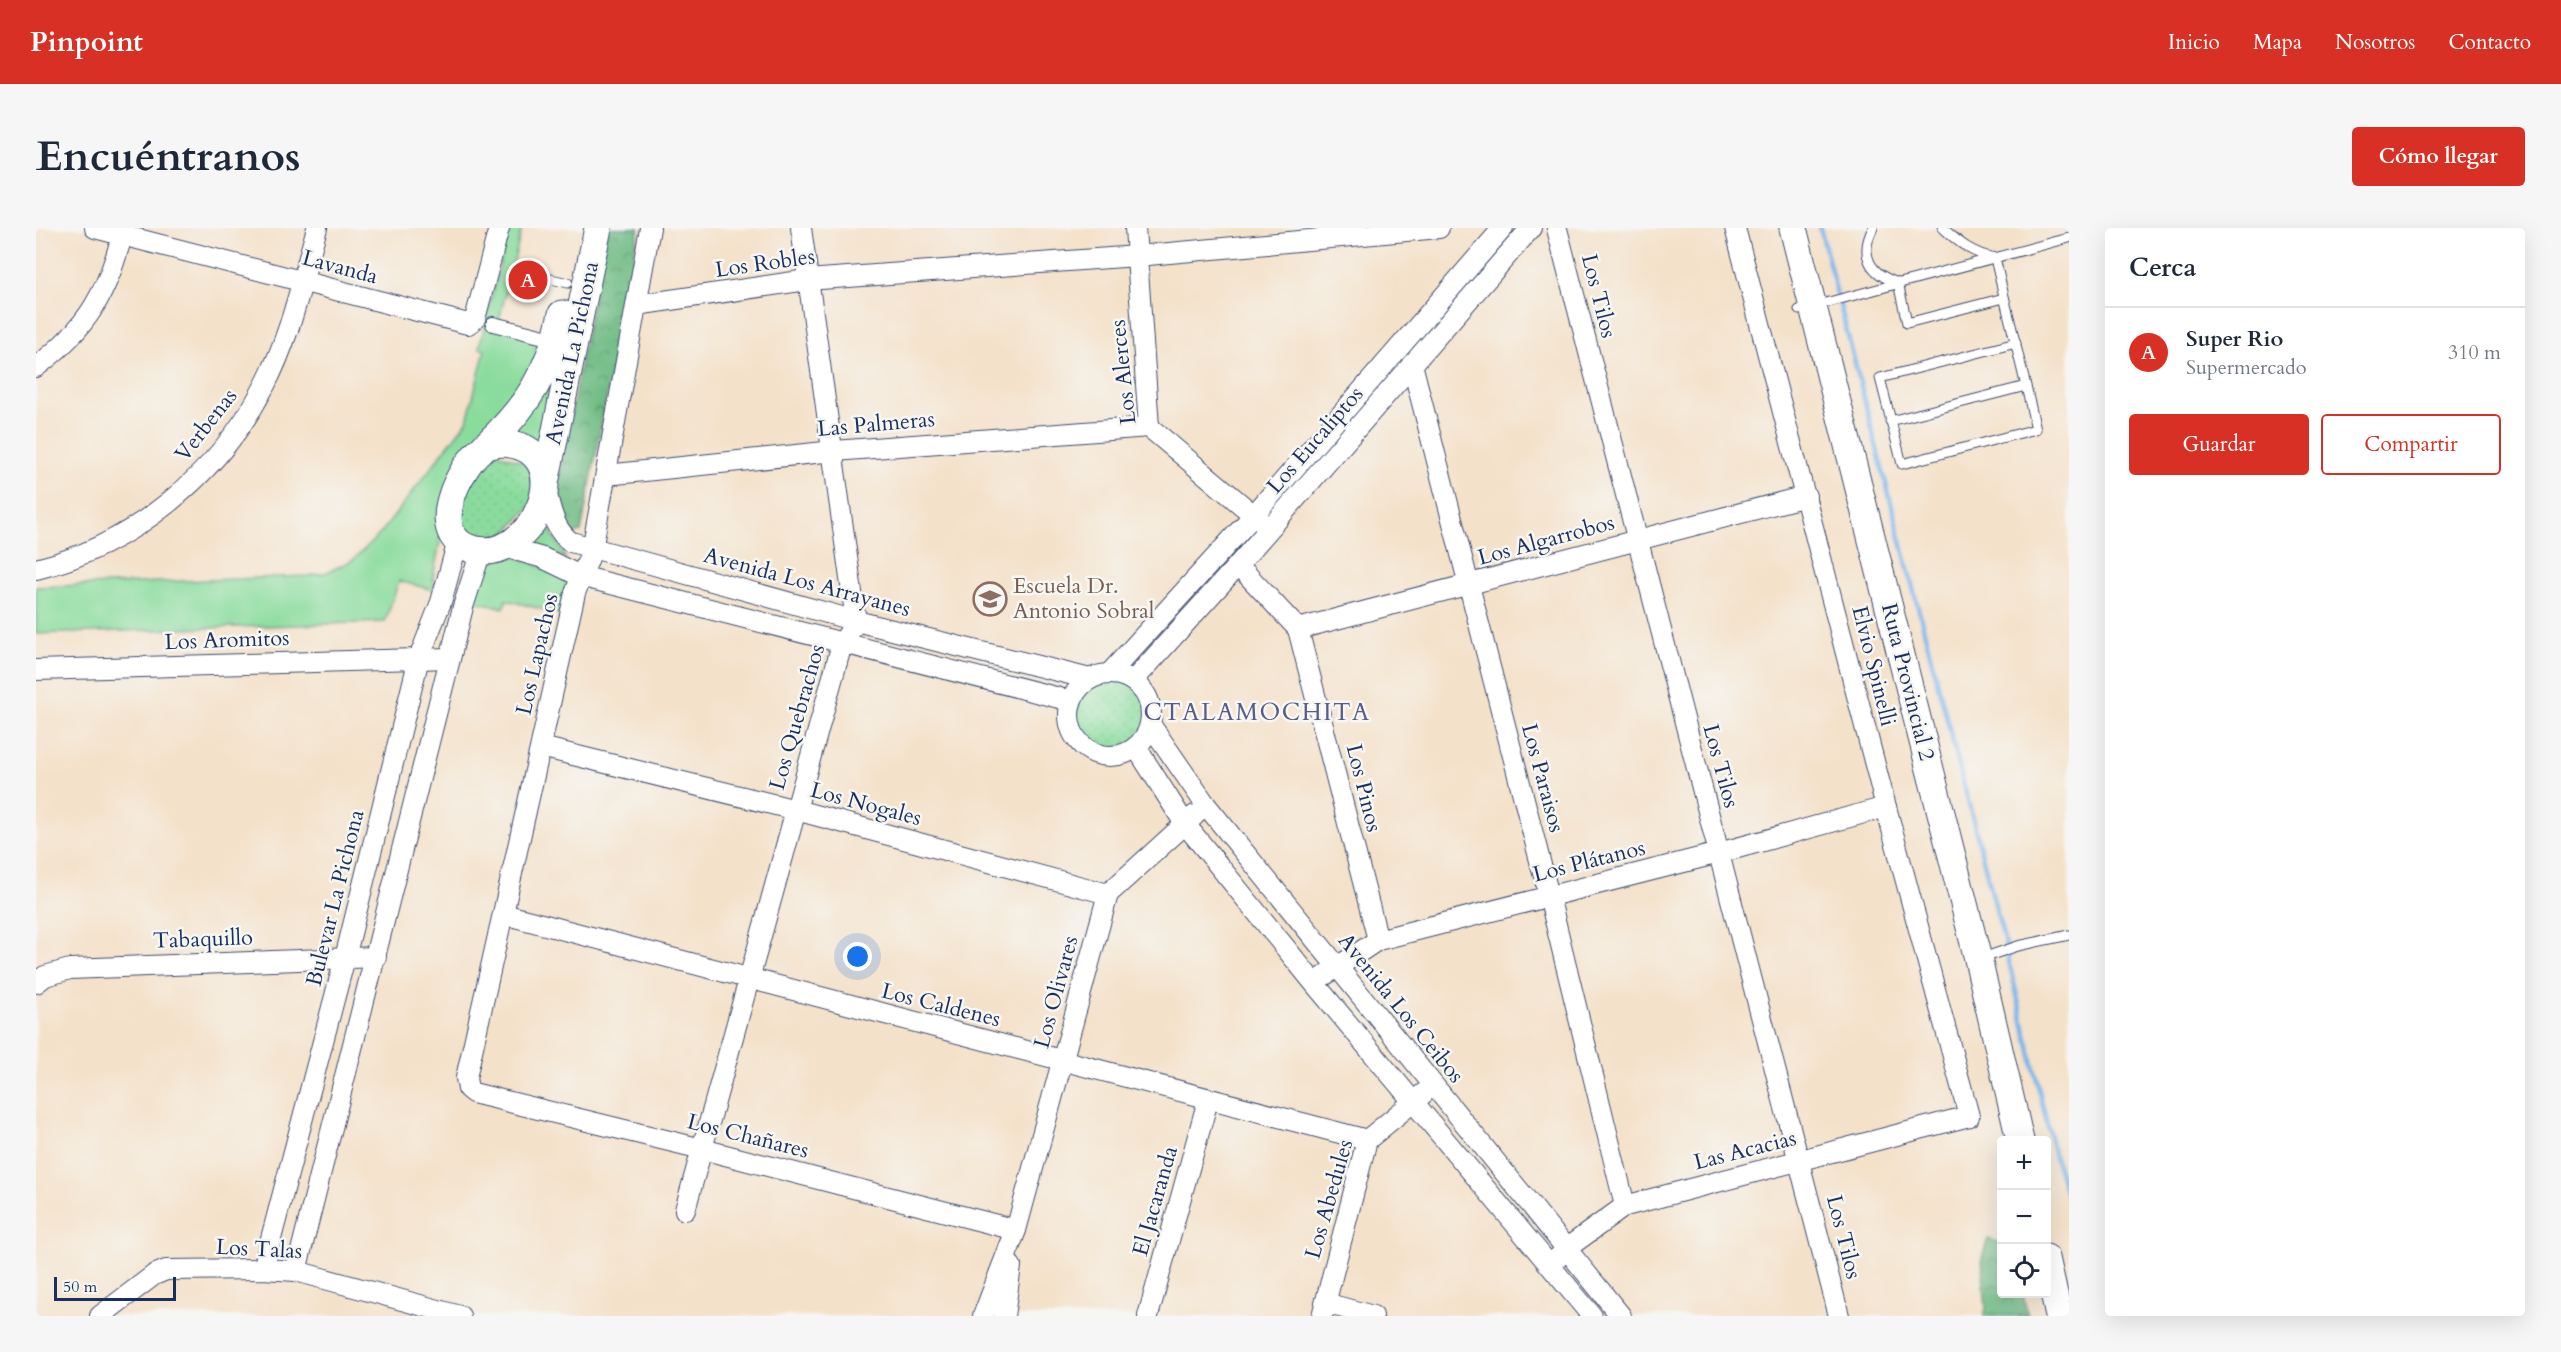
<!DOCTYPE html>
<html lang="es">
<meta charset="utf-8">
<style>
body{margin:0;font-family:Cardo,serif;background:#f6f6f7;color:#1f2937}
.controls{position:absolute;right:18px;bottom:18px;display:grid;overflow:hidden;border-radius:6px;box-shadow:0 6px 24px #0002}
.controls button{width:54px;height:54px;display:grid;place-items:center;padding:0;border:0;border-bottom:2px solid #e0e1e3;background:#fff;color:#1f2937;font:30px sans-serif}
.scale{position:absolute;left:18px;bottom:15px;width:122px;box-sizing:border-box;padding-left:6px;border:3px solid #1b2f5e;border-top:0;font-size:16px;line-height:21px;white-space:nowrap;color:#1b2f5e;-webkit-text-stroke:4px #f6f6f2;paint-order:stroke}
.you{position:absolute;left:822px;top:729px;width:21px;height:21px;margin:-15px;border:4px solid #fff;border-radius:50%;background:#1a73e8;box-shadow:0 0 0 9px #1a73e833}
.badge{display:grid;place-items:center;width:39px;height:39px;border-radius:50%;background:#d93025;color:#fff;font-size:20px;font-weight:700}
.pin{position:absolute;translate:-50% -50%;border:3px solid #fff;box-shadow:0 2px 6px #0006}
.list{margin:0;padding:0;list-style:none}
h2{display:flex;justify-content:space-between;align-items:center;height:78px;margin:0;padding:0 24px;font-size:26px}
h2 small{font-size:20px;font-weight:400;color:#747a83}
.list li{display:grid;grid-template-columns:39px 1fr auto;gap:18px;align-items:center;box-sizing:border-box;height:90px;padding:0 24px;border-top:2px solid #e0e1e3}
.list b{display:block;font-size:22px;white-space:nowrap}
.list p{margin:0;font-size:20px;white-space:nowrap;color:#747a83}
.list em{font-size:20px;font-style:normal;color:#747a83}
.actions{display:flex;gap:12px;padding:18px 24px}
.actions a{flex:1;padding:14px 0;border:2px solid #d93025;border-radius:6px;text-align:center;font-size:21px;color:#d93025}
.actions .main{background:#d93025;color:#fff}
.icon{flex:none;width:33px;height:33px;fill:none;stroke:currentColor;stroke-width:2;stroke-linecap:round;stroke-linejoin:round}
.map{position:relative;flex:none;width:2033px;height:1088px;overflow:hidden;border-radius:6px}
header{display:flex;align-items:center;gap:36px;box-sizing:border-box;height:84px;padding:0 30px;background:#d93025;color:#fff}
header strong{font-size:28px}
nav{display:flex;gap:33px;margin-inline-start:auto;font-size:21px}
.intro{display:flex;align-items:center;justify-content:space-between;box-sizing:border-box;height:144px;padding:0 36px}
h1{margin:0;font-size:42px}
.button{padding:15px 27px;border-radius:6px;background:#d93025;color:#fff;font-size:21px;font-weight:700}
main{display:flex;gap:36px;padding:0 36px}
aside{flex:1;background:#fff;border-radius:6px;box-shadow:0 6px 24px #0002}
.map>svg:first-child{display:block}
.green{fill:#8adc9d;stroke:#52867e;stroke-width:1.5}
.forest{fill:url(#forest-crowns);stroke:#457671;stroke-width:1.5}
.park{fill:url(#park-dots);stroke:#52867e;stroke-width:1.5}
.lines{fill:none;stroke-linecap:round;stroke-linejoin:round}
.stream{stroke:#79b6eb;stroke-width:4.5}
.service-casing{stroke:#3c4a6e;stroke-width:11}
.pedestrian-casing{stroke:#3c4a6e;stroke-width:16}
.minor-casing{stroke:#3c4a6e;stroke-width:22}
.secondary-casing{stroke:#3c4a6e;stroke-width:29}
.service{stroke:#fff;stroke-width:9}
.pedestrian{stroke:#fff;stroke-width:14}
.minor{stroke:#fff;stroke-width:20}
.secondary{stroke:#fff;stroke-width:27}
.labels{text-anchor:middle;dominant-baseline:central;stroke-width:5;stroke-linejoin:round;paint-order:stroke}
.street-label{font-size:22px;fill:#1b2f5e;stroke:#f6f6f2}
.education-label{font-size:22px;fill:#785e54;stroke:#f6f6f2;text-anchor:start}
.neighbourhood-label{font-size:24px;letter-spacing:1.5px;fill:#595b8a;stroke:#f6f6f2}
</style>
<header>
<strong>Pinpoint</strong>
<nav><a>Inicio</a><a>Mapa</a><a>Nosotros</a><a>Contacto</a></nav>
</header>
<div class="intro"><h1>Encuéntranos</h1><a class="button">Cómo llegar</a></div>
<main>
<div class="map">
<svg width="2033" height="1088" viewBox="0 0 2033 1088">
<defs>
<pattern id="forest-crowns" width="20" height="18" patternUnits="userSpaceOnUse" patternTransform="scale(1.5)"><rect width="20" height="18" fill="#6fbc84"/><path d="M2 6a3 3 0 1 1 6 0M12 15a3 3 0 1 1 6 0" fill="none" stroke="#5a996f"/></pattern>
<pattern id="park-dots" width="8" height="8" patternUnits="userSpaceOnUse" patternTransform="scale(1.5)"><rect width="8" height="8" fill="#8adc9d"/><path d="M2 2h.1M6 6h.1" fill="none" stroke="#76bd8a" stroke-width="1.8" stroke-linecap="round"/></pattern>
</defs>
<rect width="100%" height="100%" fill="#f6f6f2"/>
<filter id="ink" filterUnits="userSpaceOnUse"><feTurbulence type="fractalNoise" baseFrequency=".0167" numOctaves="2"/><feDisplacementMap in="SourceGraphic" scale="12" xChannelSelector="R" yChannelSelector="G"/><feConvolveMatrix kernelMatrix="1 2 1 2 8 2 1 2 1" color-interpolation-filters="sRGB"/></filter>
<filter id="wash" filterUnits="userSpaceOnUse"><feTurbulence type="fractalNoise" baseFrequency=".008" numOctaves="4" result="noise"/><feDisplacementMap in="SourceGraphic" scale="24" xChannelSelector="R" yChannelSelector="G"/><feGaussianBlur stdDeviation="1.35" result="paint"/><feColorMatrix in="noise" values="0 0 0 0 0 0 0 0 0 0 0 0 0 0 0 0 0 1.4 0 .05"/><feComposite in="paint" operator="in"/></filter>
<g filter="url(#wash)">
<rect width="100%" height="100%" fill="#f4e1c9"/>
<!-- green -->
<g class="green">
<polygon points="473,0 486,0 463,92 491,110 510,117 405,309 397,349 398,358 401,363 363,353 349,394 0,406 0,359 272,348 289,345 317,332 345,305 431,193 449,122 443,120"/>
<polygon points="519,140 508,228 476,205"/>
<polygon points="508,292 530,330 488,315"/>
<polygon points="480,328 519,345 532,355 525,386 470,372 468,380 436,372 444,339 454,332"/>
</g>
<!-- forest -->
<g class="forest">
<polygon points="570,0 603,0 545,304 537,306 529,296 521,260"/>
<polygon points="1952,1011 1965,1015 1966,1066 1987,1066 1992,1088 1948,1088 1950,1082 1946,1030"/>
</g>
<!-- park -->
<g class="park">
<polygon points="458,224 495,237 497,275 465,310 431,308 421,282 422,273"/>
<circle cx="1074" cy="487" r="41"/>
</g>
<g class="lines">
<!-- stream -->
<polyline class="stream" points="1784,0 1967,708 2019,930 2033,975"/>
</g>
</g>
<g filter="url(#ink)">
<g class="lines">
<defs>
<g id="service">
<path d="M1837 0C1823 27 1834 46 1862 55L1871 95 1968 70"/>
<path d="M1907 0C1923 15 1937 26 1959 30 1972 87 1987 144 2000 201L1866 236 1844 150 1980 115"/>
<polyline points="515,51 532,55"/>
<polyline points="1763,82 2033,10"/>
<polyline points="1854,193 1990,158"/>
<polyline points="1946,730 1982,718 2033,707"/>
</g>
<polyline id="pedestrian" points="457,96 520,112"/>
<g id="minor">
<polyline points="59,0 432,96 439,91 463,0"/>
<polyline points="614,0 556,322 539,365 430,850 432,861 437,865 666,921 980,1002"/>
<polyline points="1099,0 1113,199 1227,295"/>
<polyline points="1521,1 1803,1088"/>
<polyline points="600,77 771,52 1101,28 1403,0"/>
<polyline points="1376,136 1513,668 1589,978"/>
<path d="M0 139C53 99 72 64 88 0"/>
<polyline points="570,247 798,223 1113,199"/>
<path d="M510 263C515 282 518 302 535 314L820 393 1054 451"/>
<polyline points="468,319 507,330 544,348 1035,473"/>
<polyline points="1202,337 1262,401 1342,712"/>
<path d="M0 341C96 318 182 247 228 159 254 110 266 53 281 0"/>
<polyline points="1262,401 1770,268"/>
<polyline points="0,442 414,430"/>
<polyline points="1073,446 1217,288 1467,0"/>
<circle cx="1074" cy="487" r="41"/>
<polyline points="1097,453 1202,337 1495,0"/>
<polyline points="1114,496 1170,577 1585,1088"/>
<polyline points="505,519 760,582 1072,666"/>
<polyline points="1100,519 1149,596 1278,755 1556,1088"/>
<polyline points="467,686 1331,912"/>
<polyline points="1289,747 1342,712 1683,625 1850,579"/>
<polyline points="0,755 9,748 34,741 340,729"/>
<polyline points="649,982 806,416 820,393 765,0"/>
<polyline points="1515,1037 1531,1020 1589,978 1933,888 1850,579 1699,0"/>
<polyline points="227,1041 309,730 383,430 405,374 422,313"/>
<polyline points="260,1043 427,379 445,323"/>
<polyline points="1289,1075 1337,1088"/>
<polyline points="64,1088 118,1047 130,1042 227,1041 260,1043 424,1088"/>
<polyline points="947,1088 980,1002 1072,666 1159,587"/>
<polyline points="968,1088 975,1038"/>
<polyline points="1112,1088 1172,872"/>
<polyline points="1286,1088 1331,912 1388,865"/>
</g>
<g id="secondary">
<polyline points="1757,0 1942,731 1984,912"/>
<path d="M464 215C550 217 497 343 433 320 390 304 423 239 447 220 452 217 459 216 464 215Z"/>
<path d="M449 218C491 179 514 143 526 86"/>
<polyline points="510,250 562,0"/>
<polyline points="2010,1030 2023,1088"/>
</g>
</defs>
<!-- service casing -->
<use href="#service" class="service-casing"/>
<!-- pedestrian casing -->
<use href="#pedestrian" class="pedestrian-casing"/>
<!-- minor casing -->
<use href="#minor" class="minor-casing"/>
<!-- secondary casing -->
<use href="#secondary" class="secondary-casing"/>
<!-- service -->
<use href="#service" class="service"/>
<!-- pedestrian -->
<use href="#pedestrian" class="pedestrian"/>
<!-- minor -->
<use href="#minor" class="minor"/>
<!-- secondary -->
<use href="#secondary" class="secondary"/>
</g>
</g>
<!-- icons -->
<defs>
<symbol id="school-ring" viewBox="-11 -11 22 22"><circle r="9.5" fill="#f6f6f2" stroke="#8d6e63" stroke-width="1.5"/><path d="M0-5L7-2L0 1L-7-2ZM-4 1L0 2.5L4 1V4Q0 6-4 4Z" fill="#8d6e63"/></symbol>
</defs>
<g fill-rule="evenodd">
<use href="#school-ring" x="935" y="352" width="38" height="38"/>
</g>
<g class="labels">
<!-- street labels -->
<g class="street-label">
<text transform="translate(729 35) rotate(-8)">Los Robles</text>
<text transform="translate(304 39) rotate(15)">Lavanda</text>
<text transform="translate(1563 68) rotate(76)">Los Tilos</text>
<text transform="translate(536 125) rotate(-78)">Avenida La Pichona</text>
<text transform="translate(1087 144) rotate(-96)">Los Alerces</text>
<text transform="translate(840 196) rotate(-5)">Las Palmeras</text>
<text transform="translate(170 197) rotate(-52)">Verbenas</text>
<text transform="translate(1279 212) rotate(-49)">Los Eucaliptos</text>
<text transform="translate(1510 312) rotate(-15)">Los Algarrobos</text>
<text transform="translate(771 354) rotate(15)">Avenida Los Arrayanes</text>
<text transform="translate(191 412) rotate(-2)">Los Aromitos</text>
<text transform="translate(501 426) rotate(-77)">Los Lapachos</text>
<text transform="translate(1838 438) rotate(76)">Elvio Spinelli</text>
<text transform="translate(1872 454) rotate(76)">Ruta Provincial 2</text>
<text transform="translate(761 489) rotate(-74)">Los Quebrachos</text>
<text transform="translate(1685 538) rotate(75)">Los Tilos</text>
<text transform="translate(1507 550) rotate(75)">Los Paraisos</text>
<text transform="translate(1328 560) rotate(76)">Los Pinos</text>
<text transform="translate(830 576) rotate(15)">Los Nogales</text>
<text transform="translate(1553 633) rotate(-14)">Los Plátanos</text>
<text transform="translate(299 670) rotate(-76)">Bulevar La Pichona</text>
<text transform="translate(167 711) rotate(-2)">Tabaquillo</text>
<text transform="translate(1020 764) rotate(-75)">Los Olivares</text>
<text transform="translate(905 777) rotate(14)">Los Caldenes</text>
<text transform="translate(1365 780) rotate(51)">Avenida Los Ceibos</text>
<text transform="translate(712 908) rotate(14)">Los Chañares</text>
<text transform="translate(1709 922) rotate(-14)">Las Acacias</text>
<text transform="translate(1293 971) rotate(-74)">Los Abedules</text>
<text transform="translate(1119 973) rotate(-74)">El Jacaranda</text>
<text transform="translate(1808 1009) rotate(76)">Los Tilos</text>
<text transform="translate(223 1021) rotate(3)">Los Talas</text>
</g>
<!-- education labels -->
<g class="education-label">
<text x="977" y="358">Escuela Dr.<tspan x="977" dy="25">Antonio Sobral</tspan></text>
</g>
<!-- neighbourhood labels -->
<g class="neighbourhood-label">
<text x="1221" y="484">CTALAMOCHITA</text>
</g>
</g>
</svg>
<div class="controls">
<button>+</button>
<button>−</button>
<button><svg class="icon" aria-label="locate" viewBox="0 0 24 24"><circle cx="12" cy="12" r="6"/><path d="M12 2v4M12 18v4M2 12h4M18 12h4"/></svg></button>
</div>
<div class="scale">50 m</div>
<div class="you"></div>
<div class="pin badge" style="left:492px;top:52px">A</div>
</div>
<aside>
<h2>Cerca<small></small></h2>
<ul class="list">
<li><span class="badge">A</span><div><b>Super Rio</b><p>Supermercado</p></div><em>310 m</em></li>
</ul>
<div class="actions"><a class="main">Guardar</a><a>Compartir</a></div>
</aside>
</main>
